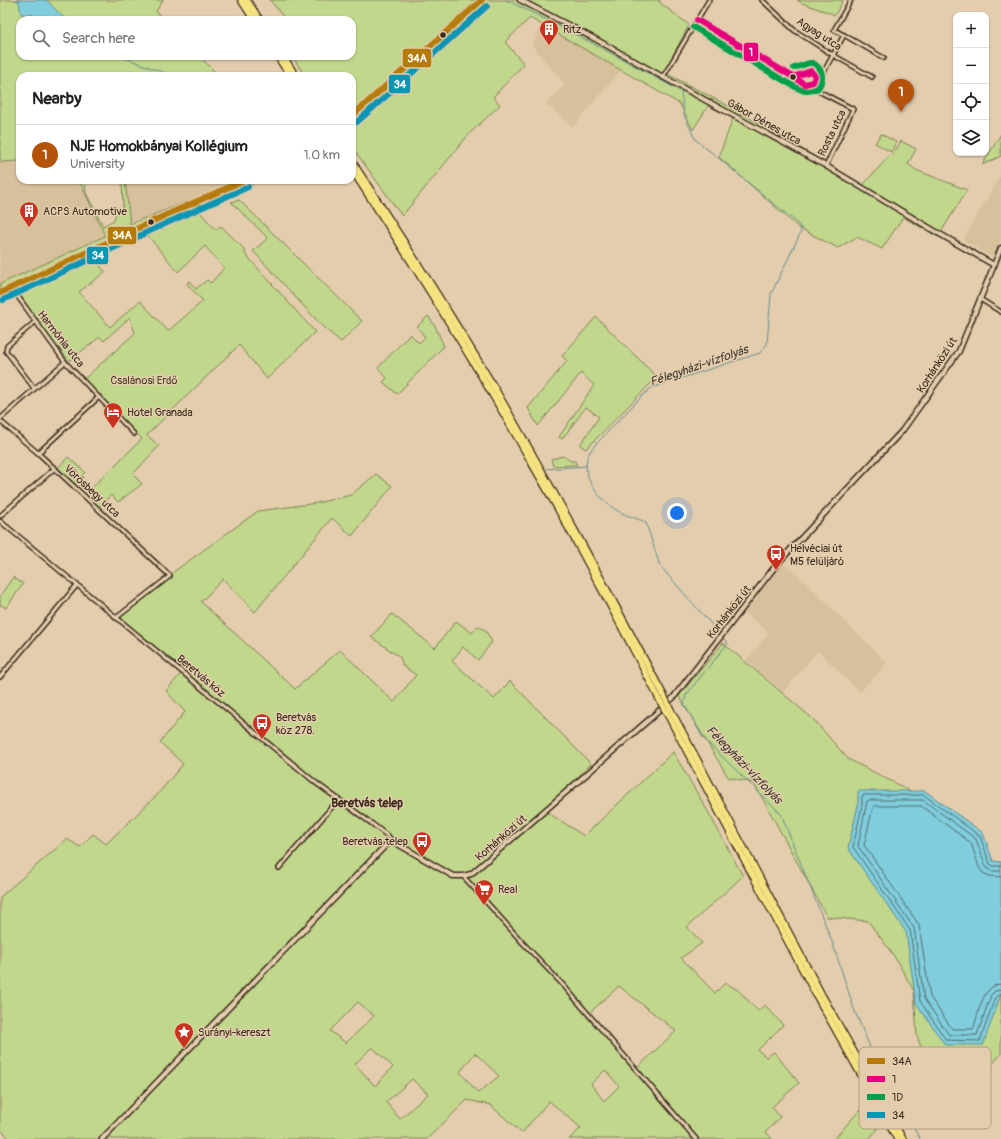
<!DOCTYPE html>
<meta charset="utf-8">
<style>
body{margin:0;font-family:Pangolin,sans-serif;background:#f2f2f2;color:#222}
.controls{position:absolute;right:12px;top:12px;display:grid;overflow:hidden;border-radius:8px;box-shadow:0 1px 3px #0004}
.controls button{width:36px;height:36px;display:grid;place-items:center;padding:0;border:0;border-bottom:1px solid #e0e0e0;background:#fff;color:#222;font:20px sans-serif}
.you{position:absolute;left:677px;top:513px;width:14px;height:14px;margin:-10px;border:3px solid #fff;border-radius:50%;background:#1a73e8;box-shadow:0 0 0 6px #1a73e833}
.badge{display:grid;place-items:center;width:26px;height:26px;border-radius:50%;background:#b45309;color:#fff;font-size:13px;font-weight:700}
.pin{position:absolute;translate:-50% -33px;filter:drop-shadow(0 1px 2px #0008)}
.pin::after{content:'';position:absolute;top:21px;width:14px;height:12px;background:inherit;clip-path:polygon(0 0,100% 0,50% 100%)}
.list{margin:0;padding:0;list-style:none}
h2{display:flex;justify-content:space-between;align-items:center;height:52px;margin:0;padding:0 16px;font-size:17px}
h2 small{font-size:13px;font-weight:400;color:#767676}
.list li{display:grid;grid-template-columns:26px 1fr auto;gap:12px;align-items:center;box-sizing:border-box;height:60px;padding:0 16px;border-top:1px solid #e0e0e0}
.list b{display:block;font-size:15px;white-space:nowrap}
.list p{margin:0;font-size:13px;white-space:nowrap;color:#767676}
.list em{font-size:13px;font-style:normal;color:#767676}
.icon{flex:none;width:22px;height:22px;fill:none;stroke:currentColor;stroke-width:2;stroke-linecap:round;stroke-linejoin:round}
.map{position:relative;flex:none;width:1001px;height:1139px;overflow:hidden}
.search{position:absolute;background:#fff;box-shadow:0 1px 3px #0004;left:16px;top:16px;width:340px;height:44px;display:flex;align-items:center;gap:10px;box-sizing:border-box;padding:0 14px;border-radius:12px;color:#767676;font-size:15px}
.panel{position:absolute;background:#fff;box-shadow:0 1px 3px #0004;left:16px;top:72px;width:340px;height:112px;border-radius:12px}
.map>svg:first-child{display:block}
.built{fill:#d7c09c}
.green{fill:#c1d78c;stroke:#7e8055;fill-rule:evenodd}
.water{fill:#7fcddd;stroke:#648c91}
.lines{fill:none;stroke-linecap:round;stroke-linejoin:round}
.shore{stroke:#566b6a;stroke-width:1}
.stream{stroke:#648c91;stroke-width:1}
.street-casing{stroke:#3b2a1e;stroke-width:6}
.secondary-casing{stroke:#3b2a1e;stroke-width:7}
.highway-casing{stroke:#3b2a1e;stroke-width:8}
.street{stroke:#e3cdad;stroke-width:3}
.secondary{stroke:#e3cdad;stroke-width:4}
.highway{stroke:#f5e382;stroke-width:5.5}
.highway-bridge-casing{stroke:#3b2a1e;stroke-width:8;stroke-linecap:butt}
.highway-bridge{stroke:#f5e382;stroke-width:5.5}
.bus-1-casing{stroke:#e3cdad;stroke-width:9}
.bus-2-casing{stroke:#e3cdad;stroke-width:9}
.bus-3-casing{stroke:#e3cdad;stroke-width:9}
.bus-4-casing{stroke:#e3cdad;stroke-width:9}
.bus-1{stroke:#b57b0a;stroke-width:6}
.bus-2{stroke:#e5007d;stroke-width:6}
.bus-3{stroke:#03a04e;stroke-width:6}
.bus-4{stroke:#0996b4;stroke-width:6}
.bus-dot{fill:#3b2a1e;stroke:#e3cdad;stroke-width:1.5}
.labels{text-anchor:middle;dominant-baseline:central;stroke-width:3;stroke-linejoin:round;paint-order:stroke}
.poi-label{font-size:11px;fill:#3b2a1e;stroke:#e3cdad;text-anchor:start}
.street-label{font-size:11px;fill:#3b2a1e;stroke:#e3cdad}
.park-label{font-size:11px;fill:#483b29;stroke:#e3cdad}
.water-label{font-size:12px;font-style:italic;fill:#423a31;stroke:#e3cdad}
.neighbourhood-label{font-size:12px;font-weight:bold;fill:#3b2a1e;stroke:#e3cdad}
.key{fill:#e3cdad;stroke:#b19c82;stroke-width:1}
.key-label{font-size:11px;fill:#3b2a1e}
.line-badge{stroke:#e3cdad;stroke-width:1.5}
.badge-label{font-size:11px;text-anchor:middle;font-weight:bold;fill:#fff}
</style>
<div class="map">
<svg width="1001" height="1139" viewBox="0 0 1001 1139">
<rect width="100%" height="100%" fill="#e3cdad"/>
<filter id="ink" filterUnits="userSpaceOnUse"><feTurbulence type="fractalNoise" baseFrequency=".025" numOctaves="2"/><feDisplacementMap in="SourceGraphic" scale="8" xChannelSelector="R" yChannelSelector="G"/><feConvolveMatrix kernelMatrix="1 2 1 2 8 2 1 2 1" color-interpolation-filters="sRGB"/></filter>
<g filter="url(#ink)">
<!-- built -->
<g class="built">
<polygon points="547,24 625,65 573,127 546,104 565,84 537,52 532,44 537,37 536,35"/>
<polygon points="2,161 20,161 20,180 79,180 105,236 0,284 0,162"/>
<polygon points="1001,174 1001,240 992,257 963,240"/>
<polygon points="125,180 227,180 226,186 130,224"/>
<polygon points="783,564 794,571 887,663 860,692 818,651 783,692 746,660 769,633 744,612"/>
</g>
<!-- green -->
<g class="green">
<polygon points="0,0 22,0 29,13 44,20 20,20 20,56 199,56 219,76 20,76 20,161 0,162"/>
<polygon points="37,0 163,0 156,11 164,20 63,20"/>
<polygon points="270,0 660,0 659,2 689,25 664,72 736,110 863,185 891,154 893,155 901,141 916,149 908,164 916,170 967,190 938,237 903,217 882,249 857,237 838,248 799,228 719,157 733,118 708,106 693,130 680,104 530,18 505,42 524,64 493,97 500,105 470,133 402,216 352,147 352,76 305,76 292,56 352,56 352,20 286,20"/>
<polygon points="797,0 843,0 835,15 802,3"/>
<polygon points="881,134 896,142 891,152 875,143"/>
<polygon points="1001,134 1001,156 982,165"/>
<path d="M79 180H85L86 193 103 226 114 220 116 212 123 207 122 180H125L130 224 226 186 227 180H261L197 209 216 230 221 226 244 249 246 255 315 332 267 379 239 345 147 435 159 446 133 474 142 484 118 502 111 495 98 508 84 495 142 439 84 379 135 333 130 317 104 341 100 337 69 361 58 347 55 346 15 288 0 295V284L105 236ZM144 231 178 272 205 246 224 268 211 283 207 280 196 289 189 281 187 284 203 301 168 331 140 301 110 327 79 292 105 272 94 258Z"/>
<polygon points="239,200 362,321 341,342 323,327 253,251 268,238 231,202"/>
<polygon points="428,316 435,326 444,346 397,394 383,382 387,378 378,368 410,334 419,343 425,337 417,327"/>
<polygon points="596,317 657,377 586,449 580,445 599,417 586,407 562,439 559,437 594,385 581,373 538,426 528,408 567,361 562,356"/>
<polygon points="563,456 571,461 575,461 577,465 553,466 551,459"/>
<polygon points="68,457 85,472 75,484 58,468"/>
<path d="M376 474 392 486 352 536 332 518 255 612 223 579 201 602 295 689 340 650 394 702 416 675 403 666 400 657 371 637 392 614 435 648 456 621 472 633 478 626 486 631 492 642 478 660 463 647 452 661 494 699 510 681 591 764 544 810 584 836 673 752 706 808 743 876 687 927 702 943 681 958 715 993 725 983 738 990 758 1011 765 1005 783 1025 758 1050 766 1057 774 1052 799 1083 772 1107 780 1117 766 1132 772 1139H569L581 1128 549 1101 522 1133 490 1105 467 1100 427 1139H10L0 1129V897L67 839 80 847 93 834 106 844 156 796 183 764 160 742 185 712 166 691 184 670 118 616 169 575 258 511 317 503 351 495ZM619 986 676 1031 636 1069 586 1016ZM358 1002 374 1016 346 1043 330 1031ZM372 1047 393 1067 375 1086 355 1064ZM475 1053 499 1076 478 1093 460 1072ZM605 1070 619 1086 604 1101 591 1084ZM412 1079 428 1094 400 1119 386 1102Z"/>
<polygon points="13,577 23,584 6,608 1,605 0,606 0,596"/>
<polygon points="723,643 813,719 848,759 932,802 1001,890 1001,1054 980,1079 927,1063 917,1036 914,991 894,956 868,921 827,917 754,783 728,777 679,696"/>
<polygon points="860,1110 878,1129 869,1139 834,1139"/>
</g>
<!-- water -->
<g class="water">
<path d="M16 0H47C53 8 60 13 66 20H42L33 15 21 14 19 2Z"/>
<polygon points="858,791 925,791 983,833 993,861 1001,862 1001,994 983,1045 945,1045 916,1003 906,932 848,848 858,805"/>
</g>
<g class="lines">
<!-- shore -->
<g class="shore">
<polyline points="1001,866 993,866 990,864 980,836 924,795 864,795 862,796 862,806 853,847 910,930 920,1001 946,1040 980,1041 995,998 998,995 1001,995"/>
<polyline points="1001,871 992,871 987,868 985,864 976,839 923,800 869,800 867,801 858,846 914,928 924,999 949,1035 977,1035 991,995 995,991 1001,990"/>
<path d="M1001 877 990 876 983 873 979 867 971 843 921 806H874L873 807 864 845 919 925 930 997 952 1029H973C979 1015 981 985 1001 984"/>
</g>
<!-- stream -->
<g class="stream">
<path d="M506 0C565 28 623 59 680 91L681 92 684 115 695 139 795 221 801 228V232L771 294 767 344 760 353 651 388 641 397 595 445C592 449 588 453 587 459 582 480 602 503 620 512 627 516 636 518 643 521L646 523 660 566 720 634"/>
<polyline points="120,56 173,76"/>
<polyline points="546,469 586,466"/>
<polyline points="722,637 728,643 686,695 684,704 703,738 781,814 833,944 854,1009 877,1064 883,1079 909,1119 920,1139"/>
</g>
<defs>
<g id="street">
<polyline points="762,0 794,30 833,55 872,77"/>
<polyline points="697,20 788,75 853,109 826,166"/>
<polyline points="844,35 884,58"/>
<polyline points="663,77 709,0"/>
<polyline points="815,88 844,35 834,30 851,0"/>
<polyline points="11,287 65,362 134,434"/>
<polyline points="980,299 1001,312"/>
<polyline points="34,388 6,351 7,346 36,321"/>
<polyline points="0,419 65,362"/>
<polyline points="0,421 38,453 170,576 116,618"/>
<polyline points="38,453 99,397"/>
<polyline points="0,516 55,468"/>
<polyline points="0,521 316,783 371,823 389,837 392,842"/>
<polyline points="0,677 77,585"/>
<polyline points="279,868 338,800"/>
<polyline points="463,876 523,943 564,986 696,1139"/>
</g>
<g id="secondary">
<polyline points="520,0 597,40 663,77 826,166 938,233 994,265"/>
<polyline points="352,116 382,90 474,6 482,0"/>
<polyline points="0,293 166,215 245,180"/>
<polyline points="102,1139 386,845 392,842 396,843 453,876 463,876 471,874 549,807 652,717 673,698 777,564 902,431 959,351 1001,248"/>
</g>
<g id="highway">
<polyline points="241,0 254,20"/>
<polyline points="247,0 260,20"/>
<polyline points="277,56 290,76"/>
<polyline points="283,56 296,76"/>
<path d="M352 161C400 236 449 310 494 387 553 488 608 591 663 694"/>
<path d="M352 170C416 268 478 367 535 469 579 544 619 622 659 699"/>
<polyline points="671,710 822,995 903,1139"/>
<polyline points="667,714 817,997 897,1139"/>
</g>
</defs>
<!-- street casing -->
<use href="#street" class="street-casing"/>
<!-- secondary casing -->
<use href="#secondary" class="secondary-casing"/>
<!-- highway casing -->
<use href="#highway" class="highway-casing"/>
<!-- street -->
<use href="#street" class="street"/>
<!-- secondary -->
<use href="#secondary" class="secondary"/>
<!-- highway -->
<use href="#highway" class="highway"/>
<defs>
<g id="highway-bridge">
<polyline points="663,694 671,710"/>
<polyline points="659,699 667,714"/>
</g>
</defs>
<!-- highway-bridge casing -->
<use href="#highway-bridge" class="highway-bridge-casing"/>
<!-- highway-bridge -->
<use href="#highway-bridge" class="highway-bridge"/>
<defs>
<g id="bus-1">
<polyline points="352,116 482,0"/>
<polyline points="0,293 166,215 245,180"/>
</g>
<g id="bus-2">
<polyline points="697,20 805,84"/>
<polyline points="793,77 811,71 815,76 813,82 805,84"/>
</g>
<g id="bus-3">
<polyline points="693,27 788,83"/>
<path d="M790 84C800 90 807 94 818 88 825 78 823 69 813 63H809L794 68"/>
</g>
<g id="bus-4">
<polyline points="357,122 487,6"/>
<polyline points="3,300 169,222 248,187"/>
</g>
</defs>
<!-- bus-1 casing -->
<use href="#bus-1" class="bus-1-casing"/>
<!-- bus-2 casing -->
<use href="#bus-2" class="bus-2-casing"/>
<!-- bus-3 casing -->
<use href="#bus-3" class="bus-3-casing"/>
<!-- bus-4 casing -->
<use href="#bus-4" class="bus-4-casing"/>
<!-- bus-1 -->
<use href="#bus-1" class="bus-1"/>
<!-- bus-2 -->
<use href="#bus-2" class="bus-2"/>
<!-- bus-3 -->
<use href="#bus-3" class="bus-3"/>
<!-- bus-4 -->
<use href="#bus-4" class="bus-4"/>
</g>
</g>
<!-- icons -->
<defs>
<symbol id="building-pin" viewBox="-11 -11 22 30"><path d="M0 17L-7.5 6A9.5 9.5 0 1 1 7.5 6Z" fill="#c8321e" stroke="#e3cdad"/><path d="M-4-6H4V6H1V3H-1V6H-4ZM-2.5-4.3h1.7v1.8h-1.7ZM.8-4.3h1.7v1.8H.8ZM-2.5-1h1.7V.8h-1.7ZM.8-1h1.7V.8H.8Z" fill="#fff"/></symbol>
<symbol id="hotel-pin" viewBox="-11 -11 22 30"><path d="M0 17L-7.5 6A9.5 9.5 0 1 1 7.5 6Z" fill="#c8321e" stroke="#e3cdad"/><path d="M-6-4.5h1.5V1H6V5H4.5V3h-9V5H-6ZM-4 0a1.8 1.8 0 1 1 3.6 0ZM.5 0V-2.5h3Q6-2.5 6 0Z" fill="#fff"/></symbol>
<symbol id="bus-pin" viewBox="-11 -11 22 30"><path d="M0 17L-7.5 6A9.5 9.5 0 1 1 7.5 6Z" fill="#c8321e" stroke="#e3cdad"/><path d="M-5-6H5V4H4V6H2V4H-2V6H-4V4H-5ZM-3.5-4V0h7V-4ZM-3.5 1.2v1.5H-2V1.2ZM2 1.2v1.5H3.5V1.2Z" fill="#fff"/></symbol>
<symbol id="supermarket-pin" viewBox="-11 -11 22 30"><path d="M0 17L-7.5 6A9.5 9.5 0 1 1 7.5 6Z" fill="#c8321e" stroke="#e3cdad"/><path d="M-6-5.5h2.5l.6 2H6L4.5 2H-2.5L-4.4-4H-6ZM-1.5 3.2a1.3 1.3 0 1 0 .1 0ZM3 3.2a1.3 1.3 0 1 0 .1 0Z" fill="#fff"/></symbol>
<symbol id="sight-pin" viewBox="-11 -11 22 30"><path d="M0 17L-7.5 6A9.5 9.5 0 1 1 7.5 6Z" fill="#c8321e" stroke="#e3cdad"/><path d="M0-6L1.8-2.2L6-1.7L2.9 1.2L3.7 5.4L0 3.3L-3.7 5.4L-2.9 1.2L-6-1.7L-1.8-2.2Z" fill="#fff"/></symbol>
</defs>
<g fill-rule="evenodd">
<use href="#building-pin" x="538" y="18" width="22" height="30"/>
<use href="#building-pin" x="18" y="200" width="22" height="30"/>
<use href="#hotel-pin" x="102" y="401" width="22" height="30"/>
<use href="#bus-pin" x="765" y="543" width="22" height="30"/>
<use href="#bus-pin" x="251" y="712" width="22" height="30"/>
<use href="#bus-pin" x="411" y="830" width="22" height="30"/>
<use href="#supermarket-pin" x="473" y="878" width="22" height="30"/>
<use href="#sight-pin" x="173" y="1021" width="22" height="30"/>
</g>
<!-- markers -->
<g class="bus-dot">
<circle cx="443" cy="35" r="3.5"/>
<circle cx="793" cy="77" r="3.5"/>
<circle cx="151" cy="222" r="3.5"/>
</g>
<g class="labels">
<!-- poi labels -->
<g class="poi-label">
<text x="563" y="29">Ritz</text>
<text x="43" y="211">ACPS Automotive</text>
<text x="127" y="412">Hotel Granada</text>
<text x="790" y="548">Helvéciai út<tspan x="790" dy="13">M5 felüljáró</tspan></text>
<text x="276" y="717">Beretvás<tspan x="276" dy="13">köz 278.</tspan></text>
<text x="408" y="841" text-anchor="end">Beretvás telep</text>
<text x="498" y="889">Real</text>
<text x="198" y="1032">Surányi-kereszt</text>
</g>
<!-- street labels -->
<g class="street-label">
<text transform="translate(819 34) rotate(33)">Agyag utca</text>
<text transform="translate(764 122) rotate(29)">Gábor Dénes utca</text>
<text transform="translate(832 133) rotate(-64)">Rosta utca</text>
<text transform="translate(61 339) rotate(52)">Harmónia utca</text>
<text transform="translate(937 365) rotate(-57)">Korhánközi út</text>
<text transform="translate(92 491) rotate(43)">Vörösbegy utca</text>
<text transform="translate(729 612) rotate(-52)">Korhánközi út</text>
<text transform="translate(201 676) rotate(40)">Beretvás köz</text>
<text transform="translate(501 838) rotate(-41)">Korhánközi út</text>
</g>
<!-- park labels -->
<g class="park-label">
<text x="144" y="380">Csalánosi Erdő</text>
</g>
<!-- water labels -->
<g class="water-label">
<text transform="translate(699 366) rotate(-19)">Félegyházi-vízfolyás</text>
<text transform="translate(744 765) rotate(46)">Félegyházi-vízfolyás</text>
</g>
<!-- neighbourhood labels -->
<g class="neighbourhood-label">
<text x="367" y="803">Beretvás telep</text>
</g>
</g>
<!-- legend -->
<rect x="859" y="1047" width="132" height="82" rx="6" class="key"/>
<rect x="867" y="1058" width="18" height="6" fill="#b57b0a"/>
<rect x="867" y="1076" width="18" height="6" fill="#e5007d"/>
<rect x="867" y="1094" width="18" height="6" fill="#03a04e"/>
<rect x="867" y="1112" width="18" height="6" fill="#0996b4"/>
<g class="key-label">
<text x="892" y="1065">34A</text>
<text x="892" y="1083">1</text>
<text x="892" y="1101">1D</text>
<text x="892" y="1119">34</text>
</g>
<g class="line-badge">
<rect x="743" y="42" width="16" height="20" rx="4" fill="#e5007d"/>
<rect x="402" y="48" width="30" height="20" rx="4" fill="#b57b0a"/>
<rect x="388" y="74" width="23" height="20" rx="4" fill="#0996b4"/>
<rect x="107" y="226" width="30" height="19" rx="4" fill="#b57b0a"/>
<rect x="86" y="246" width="23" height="19" rx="4" fill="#0996b4"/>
</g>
<g class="badge-label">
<text x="751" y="56">1</text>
<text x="417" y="62">34A</text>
<text x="400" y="88">34</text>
<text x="122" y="239">34A</text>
<text x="98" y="259">34</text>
</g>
</svg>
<div class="controls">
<button>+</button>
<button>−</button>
<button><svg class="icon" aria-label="locate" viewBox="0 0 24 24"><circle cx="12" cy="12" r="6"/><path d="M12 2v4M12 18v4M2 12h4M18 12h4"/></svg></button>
<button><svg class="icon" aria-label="layers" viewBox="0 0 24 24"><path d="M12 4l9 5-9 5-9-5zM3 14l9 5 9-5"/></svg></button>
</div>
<div class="you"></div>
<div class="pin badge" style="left:901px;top:112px">1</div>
<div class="search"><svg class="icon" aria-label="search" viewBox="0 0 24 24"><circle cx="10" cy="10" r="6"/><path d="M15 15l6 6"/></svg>Search here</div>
<section class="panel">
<h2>Nearby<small></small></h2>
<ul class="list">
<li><span class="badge">1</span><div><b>NJE Homokbányai Kollégium</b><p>University</p></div><em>1.0 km</em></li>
</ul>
</section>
</div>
